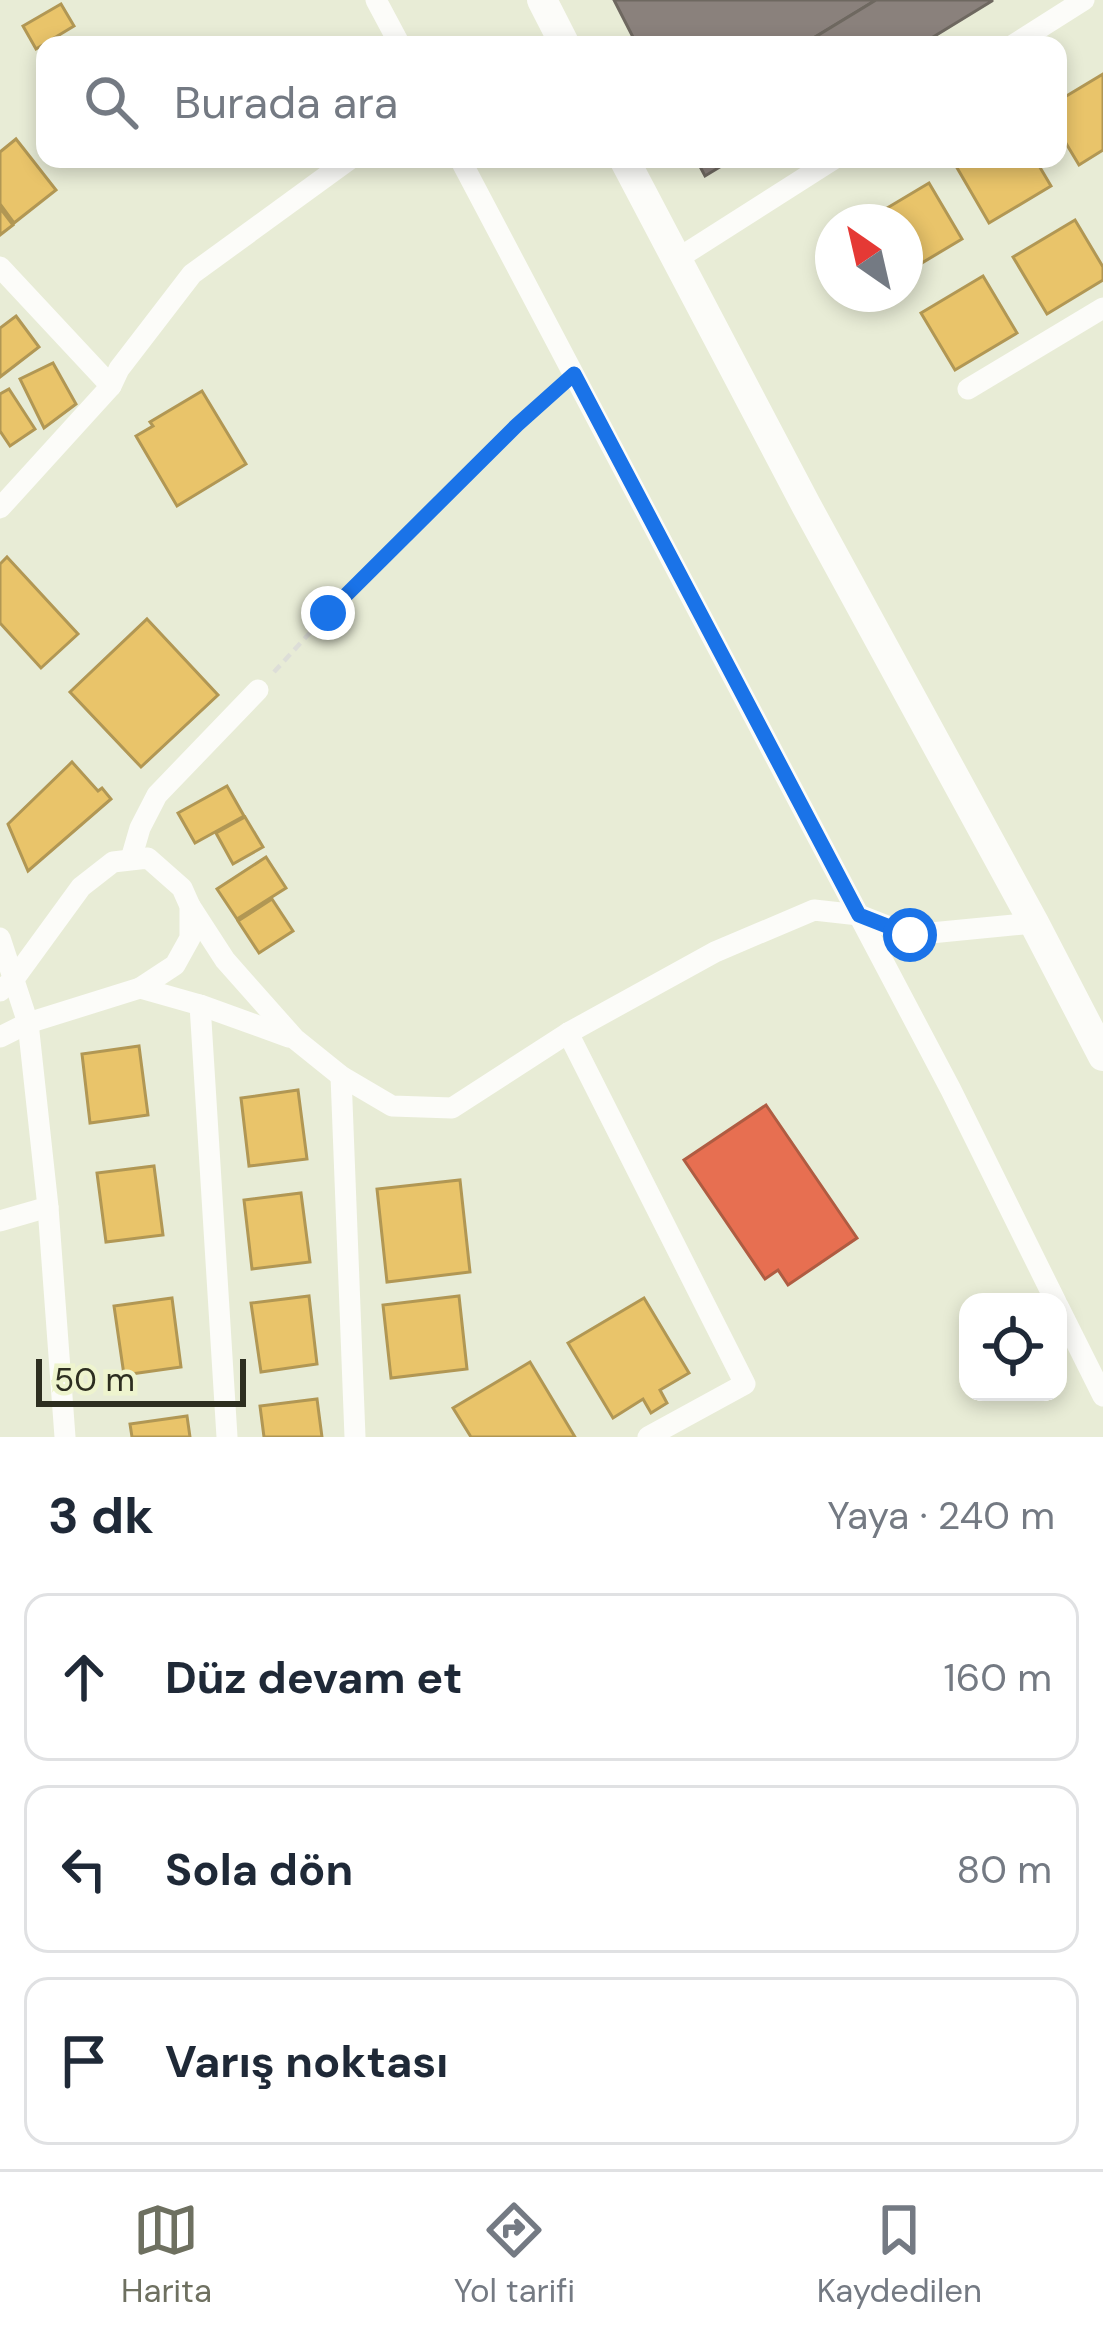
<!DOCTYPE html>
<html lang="tr">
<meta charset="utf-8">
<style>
body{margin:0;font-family:"DM Sans",sans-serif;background:#f2f2f3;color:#1f2937}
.controls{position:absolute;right:36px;bottom:36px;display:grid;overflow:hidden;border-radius:24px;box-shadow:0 6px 18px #0003}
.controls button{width:108px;height:108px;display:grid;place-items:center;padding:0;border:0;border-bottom:3px solid #e0e1e3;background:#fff;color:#1f2937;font:60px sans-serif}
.compass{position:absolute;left:815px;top:204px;width:108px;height:108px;border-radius:50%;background:#fff;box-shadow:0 6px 18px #0003;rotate:326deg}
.scale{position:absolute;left:36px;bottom:30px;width:210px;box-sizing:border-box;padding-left:12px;border:6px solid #2d2e20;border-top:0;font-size:33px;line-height:42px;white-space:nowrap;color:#2d2e20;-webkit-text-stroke:9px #eef4ce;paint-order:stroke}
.stop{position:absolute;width:36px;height:36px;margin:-27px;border:9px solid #1a73e8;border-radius:50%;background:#fff}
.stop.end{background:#1a73e8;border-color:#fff;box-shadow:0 3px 12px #0008}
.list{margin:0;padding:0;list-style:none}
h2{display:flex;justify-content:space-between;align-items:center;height:156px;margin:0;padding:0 48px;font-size:51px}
h2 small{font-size:39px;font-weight:400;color:#747a83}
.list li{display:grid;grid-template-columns:78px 1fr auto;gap:36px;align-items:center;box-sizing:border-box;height:168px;margin:0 24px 24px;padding:0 24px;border:3px solid #e0e1e3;border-radius:24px}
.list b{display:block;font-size:45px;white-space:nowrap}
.list em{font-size:39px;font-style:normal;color:#747a83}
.icon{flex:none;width:66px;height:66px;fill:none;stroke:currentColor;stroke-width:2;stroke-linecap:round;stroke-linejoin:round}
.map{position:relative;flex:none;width:1103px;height:1437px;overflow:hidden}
.search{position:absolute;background:#fff;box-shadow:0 6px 18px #0003;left:36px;right:36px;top:36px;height:132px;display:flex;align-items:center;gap:30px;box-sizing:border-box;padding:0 42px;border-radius:24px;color:#747a83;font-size:45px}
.sheet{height:732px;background:#fff}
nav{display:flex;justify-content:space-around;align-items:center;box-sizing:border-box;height:168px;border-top:3px solid #e0e1e3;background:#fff;font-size:33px;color:#747a83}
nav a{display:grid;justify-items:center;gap:6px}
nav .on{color:#6e7060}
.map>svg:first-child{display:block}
.homes{fill:#e9c46a;stroke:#b19754;stroke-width:3}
.shops{fill:#e76f51;stroke:#af5c42;stroke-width:3}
.industry{fill:#8a817c;stroke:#6e6860;stroke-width:3}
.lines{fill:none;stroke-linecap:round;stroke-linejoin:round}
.path{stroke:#ddded8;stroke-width:4.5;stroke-dasharray:9 6;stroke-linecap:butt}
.street{stroke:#fcfcf9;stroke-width:21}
.secondary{stroke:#fcfcf9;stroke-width:30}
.route{stroke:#1a73e8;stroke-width:15}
</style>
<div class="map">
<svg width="1103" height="1437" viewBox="0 0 1103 1437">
<rect width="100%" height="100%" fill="#e8ecd6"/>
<!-- homes -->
<g class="homes">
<polygon points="61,4 74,26 36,49 23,26"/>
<polygon points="1103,74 1103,150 1079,165 1058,130 1058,101"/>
<polygon points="16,139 56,190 14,223 0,204 0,152"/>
<polygon points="968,159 1035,159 1051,186 989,223 956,166"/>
<polygon points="929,183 962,239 905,273 905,222 868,222 867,220"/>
<polygon points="0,208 13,225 0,235"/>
<polygon points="1075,220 1103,267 1103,280 1047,314 1013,257"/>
<polygon points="983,276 1017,333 955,370 921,313"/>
<polygon points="16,316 39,347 0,377 0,328"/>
<polygon points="53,363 76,404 44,428 20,379"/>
<polygon points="9,389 35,429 10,446 0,431 0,394"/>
<polygon points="202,391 246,464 177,506 136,436 153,426 150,422"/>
<polygon points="7,557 78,634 41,668 0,623 0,564"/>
<polygon points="147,619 218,695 141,767 70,692"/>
<polygon points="72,762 98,791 102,788 111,799 28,871 8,824"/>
<polygon points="227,786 244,816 195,843 178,813"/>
<polygon points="245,817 263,847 233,864 216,833"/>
<polygon points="266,857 286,888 237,919 217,889"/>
<polygon points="272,899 293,931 259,953 238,921"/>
<polygon points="139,1046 148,1115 90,1123 82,1054"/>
<polygon points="298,1090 307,1159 249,1166 241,1098"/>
<polygon points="154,1166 163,1235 106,1242 97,1173"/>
<polygon points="460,1180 470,1272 387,1282 377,1189"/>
<polygon points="301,1193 310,1262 252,1269 244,1200"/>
<polygon points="309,1296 317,1364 261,1372 251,1303"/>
<polygon points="459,1296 467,1369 391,1378 383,1305"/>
<polygon points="172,1298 181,1367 124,1375 114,1306"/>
<polygon points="644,1298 689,1373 660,1390 667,1403 651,1413 643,1399 613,1418 568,1343"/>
<polygon points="530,1362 575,1437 471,1437 453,1408"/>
<polygon points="317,1399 322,1437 264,1437 260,1406"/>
<polygon points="187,1416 190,1437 132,1437 130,1424"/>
</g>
<!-- shops -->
<polygon class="shops" points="766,1105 857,1238 788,1285 778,1270 765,1279 684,1160"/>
<!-- industry -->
<g class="industry">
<polygon points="614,0 876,0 802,45 637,45"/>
<polygon points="876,0 992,0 992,1 920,45 802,45"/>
<polygon points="696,159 733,159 705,176"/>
</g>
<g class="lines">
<!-- path -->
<polyline class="path" points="274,672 328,613 554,391"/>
<!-- street -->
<g class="street">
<polyline points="376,0 400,45"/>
<polyline points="1013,45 1084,0"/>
<polyline points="460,159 951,1090 1056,1302"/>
<polyline points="677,259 834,159"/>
<polyline points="0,267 111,386"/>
<polyline points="968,389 1103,308"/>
<polyline points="0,508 111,386 119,369 192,274 350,159"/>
<polyline points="131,859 140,828 157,795 258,690"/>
<polyline points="190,906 225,960 295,1039 341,1076 392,1106 452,1108 568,1033 715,952 814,910 859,915 910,935 1034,923"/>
<polyline points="0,938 28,1023 48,1207 0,1221"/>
<polyline points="0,991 14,979 81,887 113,862 148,858 182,888 190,906 190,938 175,965 140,988"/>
<polyline points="200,1005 227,1437"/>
<polyline points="568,1033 745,1384 648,1437"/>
<polyline points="0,1037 28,1023 140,988 200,1005 289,1037"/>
<polyline points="341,1076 355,1437"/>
<polyline points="48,1207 65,1437"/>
<polyline points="1058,1306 1103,1396"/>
</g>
<!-- secondary -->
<g class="secondary">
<polyline points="542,0 565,45"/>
<polyline points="624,159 806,505 1034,923 1103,1056"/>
</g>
</g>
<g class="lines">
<!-- route -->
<polyline class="route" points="328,613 517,425 574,374 859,915 910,935"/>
</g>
</svg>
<div class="controls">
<button><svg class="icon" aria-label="locate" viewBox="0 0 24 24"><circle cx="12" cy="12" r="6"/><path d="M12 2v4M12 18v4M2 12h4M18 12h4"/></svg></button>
</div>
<svg class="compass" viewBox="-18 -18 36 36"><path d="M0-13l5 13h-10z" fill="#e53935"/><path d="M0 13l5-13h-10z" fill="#747a83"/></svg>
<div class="scale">50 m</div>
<div class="stop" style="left:910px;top:935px"></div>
<div class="stop end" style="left:328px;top:613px"></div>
<div class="search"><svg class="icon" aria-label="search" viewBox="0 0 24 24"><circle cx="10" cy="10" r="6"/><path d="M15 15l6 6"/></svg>Burada ara</div>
</div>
<section class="sheet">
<h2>3 dk<small>Yaya · 240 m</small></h2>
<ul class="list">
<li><svg class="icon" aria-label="ahead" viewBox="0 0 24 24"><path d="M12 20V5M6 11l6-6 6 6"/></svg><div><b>Düz devam et</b></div><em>160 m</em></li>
<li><svg class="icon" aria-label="left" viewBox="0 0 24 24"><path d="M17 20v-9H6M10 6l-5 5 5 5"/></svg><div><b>Sola dön</b></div><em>80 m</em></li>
<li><svg class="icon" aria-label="arrive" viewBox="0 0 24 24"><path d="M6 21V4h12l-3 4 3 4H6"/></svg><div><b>Varış noktası</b></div></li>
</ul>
</section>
<nav>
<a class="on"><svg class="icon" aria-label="map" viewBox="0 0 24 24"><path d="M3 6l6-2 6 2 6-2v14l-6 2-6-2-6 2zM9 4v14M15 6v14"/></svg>Harita</a>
<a><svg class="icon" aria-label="directions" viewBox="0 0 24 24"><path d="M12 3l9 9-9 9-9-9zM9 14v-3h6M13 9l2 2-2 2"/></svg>Yol tarifi</a>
<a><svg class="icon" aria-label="saved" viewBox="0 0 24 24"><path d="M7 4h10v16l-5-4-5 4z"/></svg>Kaydedilen</a>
</nav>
